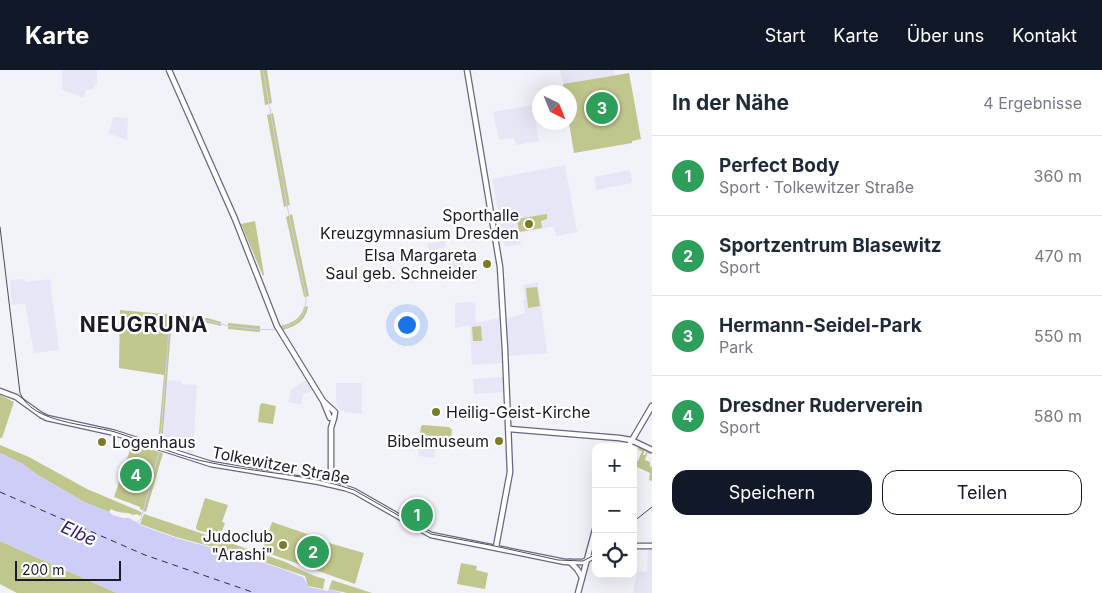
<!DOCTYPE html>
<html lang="de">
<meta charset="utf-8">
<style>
body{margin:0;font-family:Inter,sans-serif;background:#f6f6f7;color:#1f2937}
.controls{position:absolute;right:15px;bottom:15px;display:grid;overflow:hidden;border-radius:10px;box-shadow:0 5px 20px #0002}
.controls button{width:45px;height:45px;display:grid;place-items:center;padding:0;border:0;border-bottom:1px solid #e0e1e3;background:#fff;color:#1f2937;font:25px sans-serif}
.compass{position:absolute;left:532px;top:15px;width:45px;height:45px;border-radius:50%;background:#fff;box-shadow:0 5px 20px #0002;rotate:137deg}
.scale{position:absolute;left:15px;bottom:12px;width:106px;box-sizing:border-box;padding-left:5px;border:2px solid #1c1c29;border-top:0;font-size:14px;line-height:18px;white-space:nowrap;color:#1c1c29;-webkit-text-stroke:4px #fff;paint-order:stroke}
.you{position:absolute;left:406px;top:254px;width:18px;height:18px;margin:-12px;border:4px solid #fff;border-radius:50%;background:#1a73e8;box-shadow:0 0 0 8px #1a73e833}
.badge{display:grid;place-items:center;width:32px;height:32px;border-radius:50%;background:#111827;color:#fff;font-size:16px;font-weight:700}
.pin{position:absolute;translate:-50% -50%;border:2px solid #fff;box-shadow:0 1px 5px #0006}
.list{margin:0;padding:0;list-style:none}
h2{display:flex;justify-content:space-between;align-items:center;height:65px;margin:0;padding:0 20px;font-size:21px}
h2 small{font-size:16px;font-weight:400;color:#747a83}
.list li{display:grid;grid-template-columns:32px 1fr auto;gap:15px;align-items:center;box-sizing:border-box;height:80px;padding:0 20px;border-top:1px solid #e0e1e3}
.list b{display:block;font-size:19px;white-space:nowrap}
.list p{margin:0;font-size:16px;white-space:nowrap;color:#747a83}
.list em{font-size:16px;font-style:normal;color:#747a83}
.actions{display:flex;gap:10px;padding:15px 20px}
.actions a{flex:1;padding:11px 0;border:1px solid #111827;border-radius:15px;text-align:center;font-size:18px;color:#111827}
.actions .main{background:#111827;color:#fff}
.icon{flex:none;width:28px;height:28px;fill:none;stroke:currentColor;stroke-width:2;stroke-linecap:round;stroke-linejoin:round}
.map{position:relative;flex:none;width:652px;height:523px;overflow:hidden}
header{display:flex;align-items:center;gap:30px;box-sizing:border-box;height:70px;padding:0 25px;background:#111827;color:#fff}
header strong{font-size:24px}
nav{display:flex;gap:28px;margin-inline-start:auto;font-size:18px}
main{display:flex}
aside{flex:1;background:#fff}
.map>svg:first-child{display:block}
.built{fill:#e6e6f7}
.green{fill:#c1c68d}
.water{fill:#cecdf8}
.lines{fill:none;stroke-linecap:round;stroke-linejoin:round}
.stream{stroke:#cecdf8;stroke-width:1}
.ferry{stroke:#30206f;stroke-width:1;stroke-dasharray:6 5;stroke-linecap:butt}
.secondary-casing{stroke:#666584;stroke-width:7}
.secondary{stroke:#fff;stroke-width:4.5}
.tram{stroke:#4c4c58;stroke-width:1}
.poi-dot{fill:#787c26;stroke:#fff;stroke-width:2}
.labels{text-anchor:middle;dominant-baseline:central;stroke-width:4.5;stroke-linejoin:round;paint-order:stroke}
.poi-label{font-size:16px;fill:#1c1c29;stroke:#fff;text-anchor:end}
.street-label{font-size:16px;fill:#1c1c29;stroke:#fff}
.water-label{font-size:18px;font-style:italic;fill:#30206f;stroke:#fff}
.district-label{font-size:21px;font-weight:bold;letter-spacing:1px;fill:#1c1c29;stroke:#fff}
</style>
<header>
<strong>Karte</strong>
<nav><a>Start</a><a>Karte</a><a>Über uns</a><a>Kontakt</a></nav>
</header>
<main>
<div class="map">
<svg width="652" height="523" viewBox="0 0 652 523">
<rect width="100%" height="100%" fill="#f2f2f9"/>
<!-- built -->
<g class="built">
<polygon points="62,0 97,0 97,15 94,15 94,19 86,20 84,28 62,20"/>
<polygon points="560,0 614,0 615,5 563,14"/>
<polygon points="533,35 539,71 516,75 514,68 499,70 493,42"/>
<polygon points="114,47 128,48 127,70 108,63"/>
<polygon points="565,95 577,162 556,166 554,156 519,163 521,174 505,177 492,109"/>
<polygon points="630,100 632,113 596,120 594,107"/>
<polygon points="445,170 446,177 429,181 427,174"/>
<polygon points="461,182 464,200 449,203 445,185"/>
<polygon points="25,209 25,212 50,209 59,280 34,283 25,233 12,235 10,210"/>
<polygon points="538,212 547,283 508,286 506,249 525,243 523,230 525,229 523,215"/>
<polygon points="475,232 476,253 499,248 502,293 472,295 470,255 455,258 455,233"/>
<polygon points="502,307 504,322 474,324 473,309"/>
<polygon points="167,310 181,311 181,314 197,315 193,384 162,374"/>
<polygon points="305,310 312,320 303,325 301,335 288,332 292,319"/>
<polygon points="336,313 362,313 362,344 345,342 339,339 336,332"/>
<polygon points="420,365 439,367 438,378 435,378 434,388 418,386"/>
<polygon points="648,480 652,480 652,523 633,523 637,501 647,502"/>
</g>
<!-- green -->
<g class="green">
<polygon points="260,0 267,0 272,33 265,35"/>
<polygon points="629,3 641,69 632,71 632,73 574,83 569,53 570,22 564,22 563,14"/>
<polygon points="273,43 290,135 284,137 267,45"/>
<polygon points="292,144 309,226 304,227 286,147"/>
<polygon points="547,144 547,149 541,151 542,158 519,162 517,149"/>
<polygon points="255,151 264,205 263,206 241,154"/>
<polygon points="537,217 540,236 528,238 526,218"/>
<path d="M308 236C306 251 296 256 283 260L281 256C292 253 301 249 304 237Z"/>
<path d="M120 240 207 248 221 252V256C204 252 184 246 171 259L162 375 158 373 164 305 119 298Z"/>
<polygon points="228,253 260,256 260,262 228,259"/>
<polygon points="481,256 482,271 473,271 472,257"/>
<polygon points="0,325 14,332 2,368 0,368"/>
<polygon points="262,333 276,336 273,354 258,352 260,335"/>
<polygon points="423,355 449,357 452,360 451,368 420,365 421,356"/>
<polygon points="132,374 163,383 146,442 140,439 140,437 114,427"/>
<path d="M0 375 29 387 87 419 139 441 142 443 140 446 137 444 133 445C125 441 119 444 111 439L109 442 84 432 36 404 23 394 0 383Z"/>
<polygon points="639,377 645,379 643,385 645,385 647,380 651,382 651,384 647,383 645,390 650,392 650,396 652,397 652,411 649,410 650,403 633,395 634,390 638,391 642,381 638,380"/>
<polygon points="205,428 228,435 222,452 225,453 220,466 197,460 196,457"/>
<path d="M144 444 283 491C297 497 310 506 325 509L323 519 308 516 305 506 249 487 176 467 140 454Z"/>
<polygon points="272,452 310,465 310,464 316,465 315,469 364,483 355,514 262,481"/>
<polygon points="0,471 117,523 17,523 0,514"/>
<polygon points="461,493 477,496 476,500 488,503 485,519 457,514"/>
<polygon points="332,510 372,523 347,523 329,519"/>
</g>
<!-- water -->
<polygon class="water" points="0,383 23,394 36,404 84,432 109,442 113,445 123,448 129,448 140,454 140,455 176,468 249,488 282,499 303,507 309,517 328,521 329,519 342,523 117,523 0,471"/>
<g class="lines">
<!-- stream -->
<g class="stream">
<path d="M263 0 287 135 306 226C306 246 300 253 281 258"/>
<path d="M160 375 169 259C172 254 176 251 182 249 196 245 214 253 229 256 244 258 261 261 277 259"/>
<polyline points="137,453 141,449 160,379"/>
</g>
<!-- ferry -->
<polyline class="ferry" points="0,422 145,485 255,523"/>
<defs>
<g id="secondary">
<polyline points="169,0 235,149 277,256 323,331 335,342 334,348 330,348 323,331"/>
<polyline points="467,0 500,197 505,280 510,402 496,477"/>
<polyline points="0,321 16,327 41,345 47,348 115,363 211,394 319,412 345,418 354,421 431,465 565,492 583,492 596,485"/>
<polyline points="509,359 619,368 631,370 652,380"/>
<polyline points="628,377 652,336"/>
<polyline points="328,414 331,406 331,358 334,348"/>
<polyline points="633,476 652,476"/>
<polyline points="570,492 577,499 582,507"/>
<polyline points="578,523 596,456"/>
</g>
</defs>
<!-- secondary casing -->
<use href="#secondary" class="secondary-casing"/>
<!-- secondary -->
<use href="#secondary" class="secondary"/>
<!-- tram -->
<g class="tram">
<path d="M0 157 20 323C32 353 87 354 115 362 147 372 179 387 212 393 259 403 309 404 354 420L431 464 490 475 558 490 583 491 596 484"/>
<polyline points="633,452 652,437"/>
</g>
</g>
<!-- markers -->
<g class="poi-dot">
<circle cx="529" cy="154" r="5"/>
<circle cx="487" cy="194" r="5"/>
<circle cx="436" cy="342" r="5"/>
<circle cx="499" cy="371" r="5"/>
<circle cx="102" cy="372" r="5"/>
<circle cx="283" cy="475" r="5"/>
</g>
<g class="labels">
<!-- poi labels -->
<g class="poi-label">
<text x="519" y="145">Sporthalle<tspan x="519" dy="18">Kreuzgymnasium Dresden</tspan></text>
<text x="477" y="185">Elsa Margareta<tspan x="477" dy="18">Saul geb. Schneider</tspan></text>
<text x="446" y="342" text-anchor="start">Heilig-Geist-Kirche</text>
<text x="489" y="371">Bibelmuseum</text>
<text x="112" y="372" text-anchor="start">Logenhaus</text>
<text x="273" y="466">Judoclub<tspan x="273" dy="18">"Arashi"</tspan></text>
</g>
<!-- street labels -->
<g class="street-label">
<text transform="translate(281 395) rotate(11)">Tolkewitzer Straße</text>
</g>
<!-- water labels -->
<g class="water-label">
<text transform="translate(79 463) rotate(24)">Elbe</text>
</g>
<!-- district labels -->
<g class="district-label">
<text x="144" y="254">NEUGRUNA</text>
</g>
</g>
</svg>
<div class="controls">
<button>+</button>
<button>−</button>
<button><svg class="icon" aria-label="locate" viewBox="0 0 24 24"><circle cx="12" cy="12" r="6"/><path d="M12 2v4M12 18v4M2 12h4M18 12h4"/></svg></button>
</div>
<svg class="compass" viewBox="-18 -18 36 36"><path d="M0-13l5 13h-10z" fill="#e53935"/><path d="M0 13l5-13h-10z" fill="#747a83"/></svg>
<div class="scale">200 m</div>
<div class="you"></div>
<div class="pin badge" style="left:417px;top:445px;background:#2e9e5b">1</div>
<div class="pin badge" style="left:313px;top:482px;background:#2e9e5b">2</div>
<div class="pin badge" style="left:602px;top:38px;background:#2e9e5b">3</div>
<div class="pin badge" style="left:136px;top:405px;background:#2e9e5b">4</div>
</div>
<aside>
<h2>In der Nähe<small>4 Ergebnisse</small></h2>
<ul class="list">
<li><span class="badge" style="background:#2e9e5b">1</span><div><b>Perfect Body</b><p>Sport · Tolkewitzer Straße</p></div><em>360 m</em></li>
<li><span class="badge" style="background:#2e9e5b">2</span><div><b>Sportzentrum Blasewitz</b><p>Sport</p></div><em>470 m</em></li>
<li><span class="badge" style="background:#2e9e5b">3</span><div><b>Hermann-Seidel-Park</b><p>Park</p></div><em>550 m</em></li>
<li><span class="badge" style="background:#2e9e5b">4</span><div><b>Dresdner Ruderverein</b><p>Sport</p></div><em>580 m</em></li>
</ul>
<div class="actions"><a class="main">Speichern</a><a>Teilen</a></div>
</aside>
</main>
